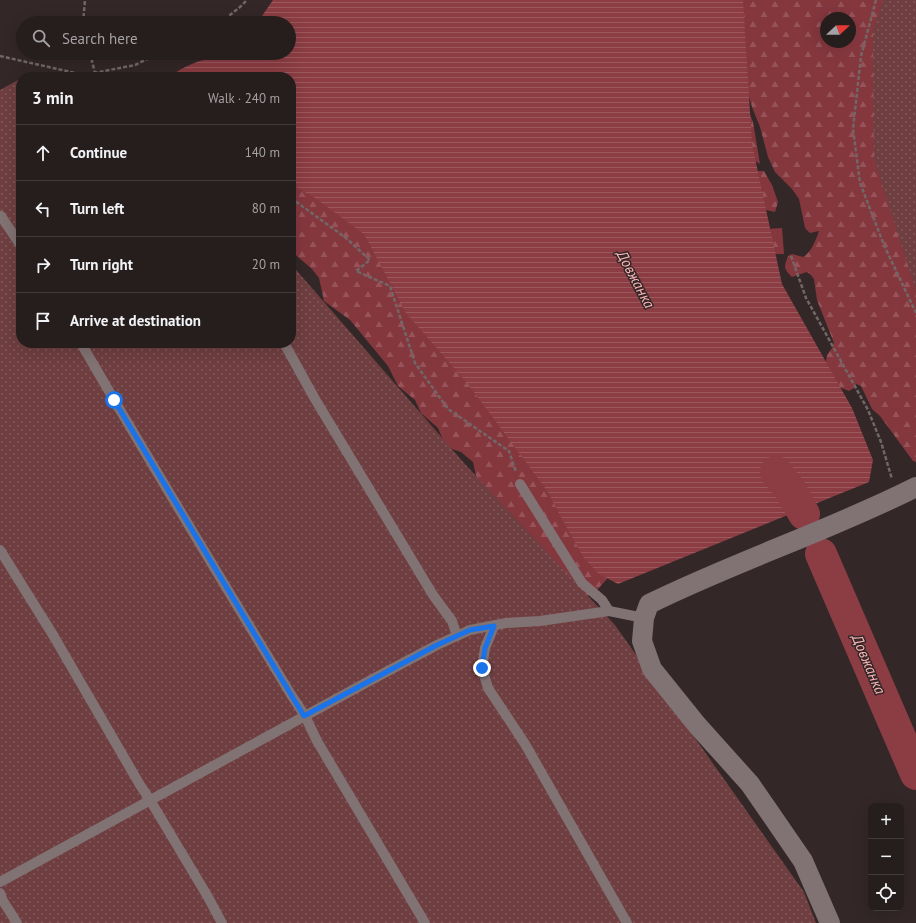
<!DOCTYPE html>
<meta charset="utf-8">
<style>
body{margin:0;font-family:"PT Sans",sans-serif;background:#2e2626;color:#f1f3f6}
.controls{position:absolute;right:12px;bottom:12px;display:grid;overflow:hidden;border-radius:8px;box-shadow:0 4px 16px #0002}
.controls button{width:36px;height:36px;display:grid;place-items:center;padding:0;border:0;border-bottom:1px solid #423b3b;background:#261d1d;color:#f1f3f6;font:20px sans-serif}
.compass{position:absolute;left:820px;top:12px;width:36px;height:36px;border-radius:50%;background:#261d1d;box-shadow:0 4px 16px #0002;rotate:68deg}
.stop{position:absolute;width:12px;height:12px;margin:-9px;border:3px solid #1a73e8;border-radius:50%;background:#fff}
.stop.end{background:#1a73e8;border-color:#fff;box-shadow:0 1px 4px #0008}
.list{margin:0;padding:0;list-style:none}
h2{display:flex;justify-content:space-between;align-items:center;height:52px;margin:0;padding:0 16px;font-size:17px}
h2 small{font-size:13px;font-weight:400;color:#a4a2a4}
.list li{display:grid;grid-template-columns:26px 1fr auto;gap:12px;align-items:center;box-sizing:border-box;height:56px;padding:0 16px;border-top:1px solid #423b3b}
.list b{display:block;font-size:15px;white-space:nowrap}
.list em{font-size:13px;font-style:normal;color:#a4a2a4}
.icon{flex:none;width:22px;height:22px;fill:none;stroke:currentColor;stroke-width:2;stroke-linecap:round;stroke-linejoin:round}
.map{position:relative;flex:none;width:916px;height:923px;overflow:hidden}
.search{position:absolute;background:#261d1d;box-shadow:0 4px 16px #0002;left:16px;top:16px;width:280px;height:44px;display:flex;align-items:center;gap:10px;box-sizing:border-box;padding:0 14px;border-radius:22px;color:#a4a2a4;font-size:15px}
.panel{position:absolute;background:#261d1d;box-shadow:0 4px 16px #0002;left:16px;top:72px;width:280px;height:276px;border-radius:16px}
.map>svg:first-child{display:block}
.forest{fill:url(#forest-firs);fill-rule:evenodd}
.garden{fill:url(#garden-dots)}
.water{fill:url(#water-rules)}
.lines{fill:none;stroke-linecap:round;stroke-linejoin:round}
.river{stroke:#8b3d43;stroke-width:32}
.path{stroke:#726767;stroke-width:2.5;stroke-dasharray:4 2;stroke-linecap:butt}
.lane{stroke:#817273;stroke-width:10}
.street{stroke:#817273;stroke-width:20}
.route{stroke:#1a73e8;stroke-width:5}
.labels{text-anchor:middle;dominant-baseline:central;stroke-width:3;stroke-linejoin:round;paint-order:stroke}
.water-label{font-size:15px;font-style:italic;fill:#fbb4b6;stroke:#332727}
</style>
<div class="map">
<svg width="916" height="923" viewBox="0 0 916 923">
<defs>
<pattern id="forest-firs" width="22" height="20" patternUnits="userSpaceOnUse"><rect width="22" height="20" fill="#85373e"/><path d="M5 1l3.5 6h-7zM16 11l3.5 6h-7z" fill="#965359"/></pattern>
<pattern id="garden-dots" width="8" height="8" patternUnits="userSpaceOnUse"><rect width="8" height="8" fill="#6e3e40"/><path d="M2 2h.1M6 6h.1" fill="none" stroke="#82595b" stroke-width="1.8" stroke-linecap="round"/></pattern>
<pattern id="water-rules" width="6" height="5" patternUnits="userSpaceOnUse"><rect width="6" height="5" fill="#8b3d43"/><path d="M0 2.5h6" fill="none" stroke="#9b585d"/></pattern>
</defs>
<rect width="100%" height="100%" fill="#332727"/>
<!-- forest -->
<g class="forest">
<path d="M740 0H895L916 257V462L913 461 880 416 872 409 861 386 856 384 854 388 849 391 839 387 825 369 827 355 832 348 834 343 817 300 814 279 811 275 807 272 792 277C783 268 784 267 788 256L792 254 803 257C811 253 816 240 819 231L810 233 805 228 799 199 792 189 775 172 768 157 760 127 752 107 746 86ZM826 18H850V42H826Z"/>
<polygon points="749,112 753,122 760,164 747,156"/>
<polygon points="291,159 374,225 607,569 607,579 596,591 580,600 484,514 473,462 461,452 446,447 438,428 421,413 415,400 398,386 388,366 350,320 324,301 319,278 312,269 291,251"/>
<polygon points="754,171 764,171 772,185 778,202 775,212 762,209"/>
<polygon points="782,228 784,254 773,254 767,229"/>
</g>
<!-- garden -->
<g class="garden">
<polygon points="883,0 916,0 916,291 874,159 873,32"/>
<polygon points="18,80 21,81 21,343 291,343 291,264 464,463 615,625 804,892 816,923 0,923 0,90"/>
</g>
<!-- water -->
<path class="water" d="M273 0H743L752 144 782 284 852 408 873 460 869 482 618 584 599 574 584 558 562 519 548 492 468 384 406 313 364 234 315 198 291 184V77H170C177 70 194 62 204 60 213 58 221 60 228 53H289V23H256L262 16Z"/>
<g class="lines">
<!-- river -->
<g class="river">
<polyline points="776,472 791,491 804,514"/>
<polyline points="821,554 916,774"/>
</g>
<!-- path -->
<g class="path">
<polyline points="876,0 861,56 853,129 860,183 884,245 916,313"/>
<polyline points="83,23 85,0"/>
<polyline points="220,23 240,7 247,0"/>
<polyline points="90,53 95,73 98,77"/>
<polyline points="0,56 84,75 135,65 160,53"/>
<polyline points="291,198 346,238 370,260 356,271 390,286 415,363 448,409 509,451 516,472"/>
<polyline points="791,256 806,298 868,410 881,442 892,479"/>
</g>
<!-- lane -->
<g class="lane">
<polyline points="1,216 21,246"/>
<path d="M81 343C149 461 220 577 290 693L305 716 317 741 425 923"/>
<polyline points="284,343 315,399 433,595 452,621 457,636"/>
<polyline points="520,484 582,583 602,600 609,611"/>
<polyline points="0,550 53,635 140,785 150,800 208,897 222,923"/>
<polyline points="494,626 485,648 482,668 488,688 525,744 627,923"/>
<polyline points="0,882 371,680 437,645 470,630 506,623 540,621 609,611 644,618"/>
<polyline points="0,893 3,901 17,923"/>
</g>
<!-- street -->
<path class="street" d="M830 923 803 861 750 784 697 725 652 669 642 641 644 618 649 604C736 561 829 531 916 487"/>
</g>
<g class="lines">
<!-- route -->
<polyline class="route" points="114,400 290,693 304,716 437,645 470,630 494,626 485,648 482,668"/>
</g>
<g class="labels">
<!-- water labels -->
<g class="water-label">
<text transform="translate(636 279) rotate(62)">Довжанка</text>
<text transform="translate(869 664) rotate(67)">Довжанка</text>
</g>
</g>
</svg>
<div class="controls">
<button>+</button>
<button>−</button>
<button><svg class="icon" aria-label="locate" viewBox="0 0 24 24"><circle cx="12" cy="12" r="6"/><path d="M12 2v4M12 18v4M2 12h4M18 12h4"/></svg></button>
</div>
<svg class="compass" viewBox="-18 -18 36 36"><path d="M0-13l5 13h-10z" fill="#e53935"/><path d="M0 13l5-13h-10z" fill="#a4a2a4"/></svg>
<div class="stop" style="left:114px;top:400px"></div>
<div class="stop end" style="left:482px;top:668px"></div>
<div class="search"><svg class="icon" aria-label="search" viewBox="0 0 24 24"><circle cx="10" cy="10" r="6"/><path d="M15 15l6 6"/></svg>Search here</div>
<section class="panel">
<h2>3 min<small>Walk · 240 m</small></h2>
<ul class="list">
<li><svg class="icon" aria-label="ahead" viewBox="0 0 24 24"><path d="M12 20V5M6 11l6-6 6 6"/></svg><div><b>Continue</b></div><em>140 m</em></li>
<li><svg class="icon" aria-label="left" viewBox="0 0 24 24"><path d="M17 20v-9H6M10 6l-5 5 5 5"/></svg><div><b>Turn left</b></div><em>80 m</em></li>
<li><svg class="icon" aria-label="right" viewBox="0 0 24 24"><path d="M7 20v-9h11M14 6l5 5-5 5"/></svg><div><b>Turn right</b></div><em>20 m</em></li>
<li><svg class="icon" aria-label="arrive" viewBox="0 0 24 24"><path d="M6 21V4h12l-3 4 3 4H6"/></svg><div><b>Arrive at destination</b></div></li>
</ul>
</section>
</div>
